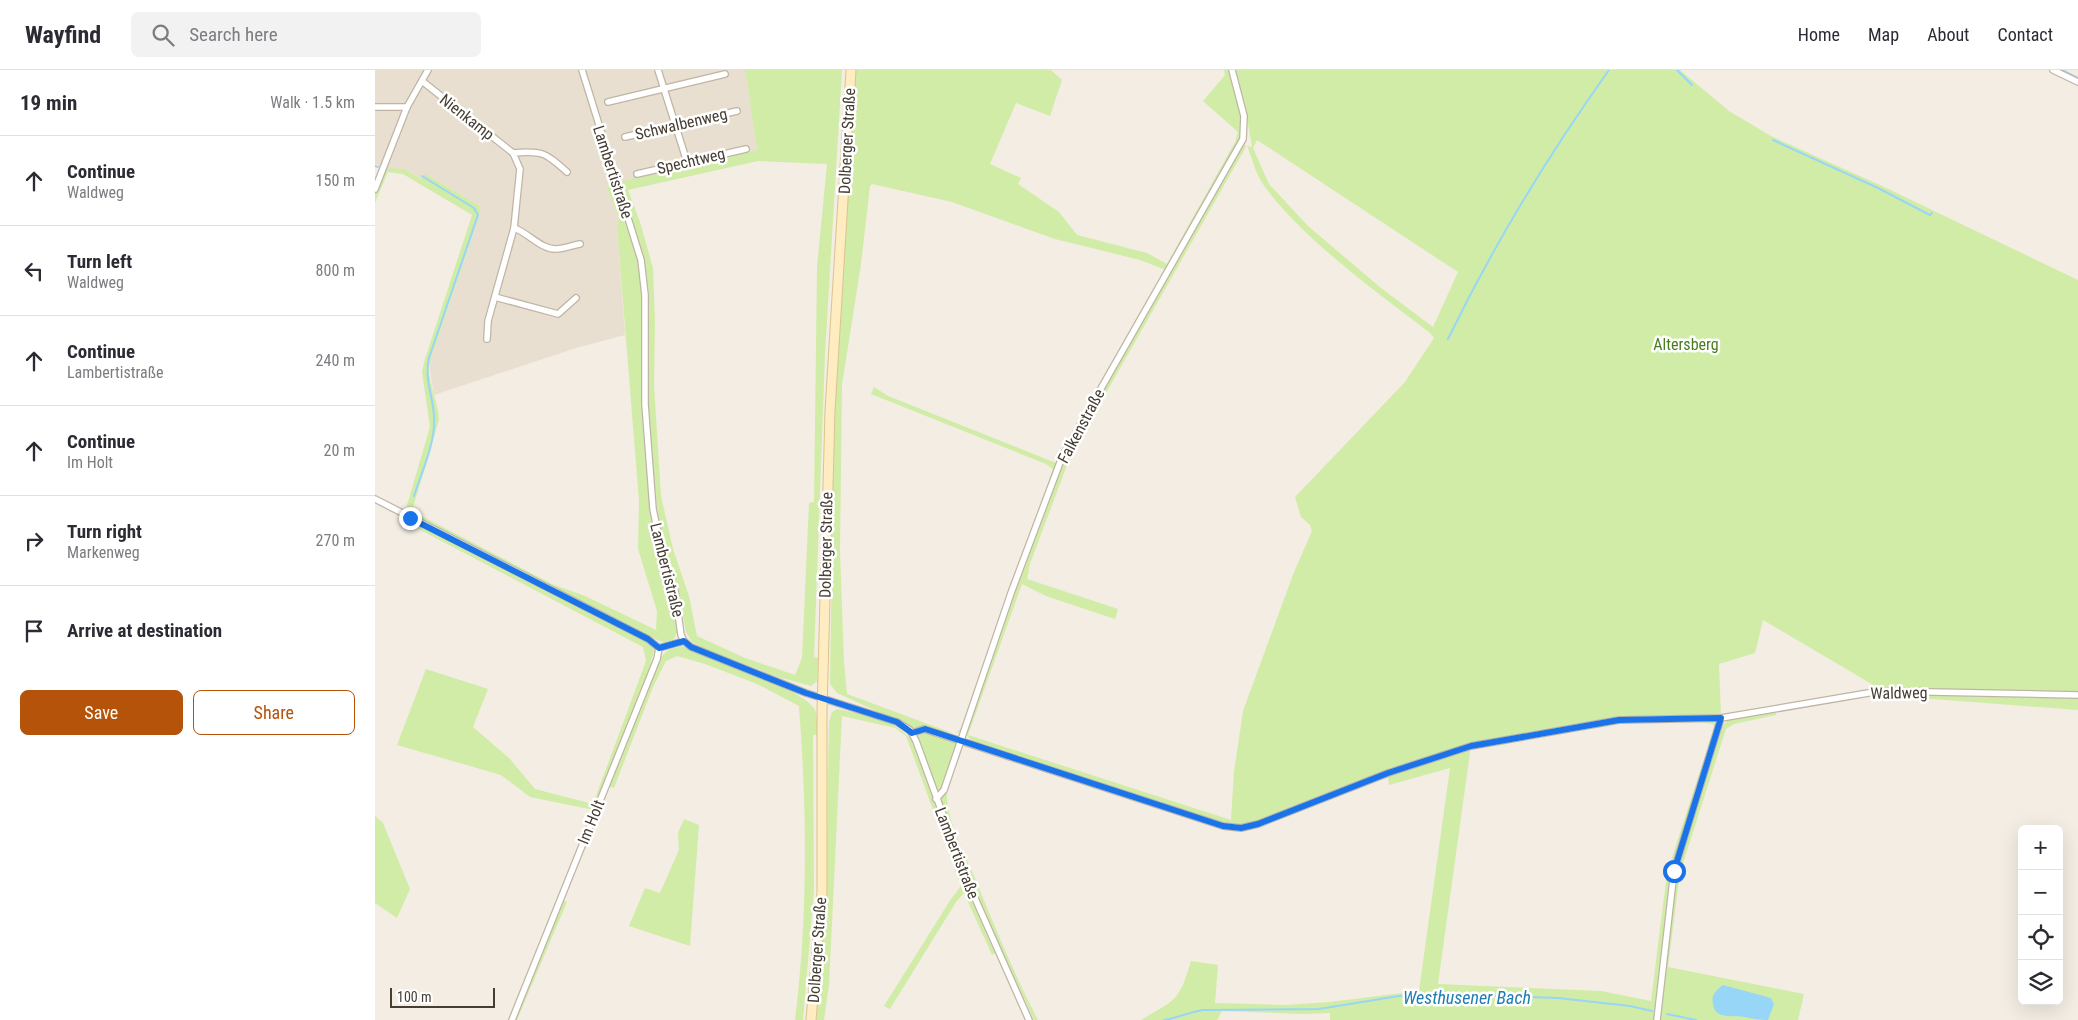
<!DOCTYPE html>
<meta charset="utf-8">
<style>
body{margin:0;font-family:"Roboto Condensed",sans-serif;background:#f2f2f3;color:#2b2b33}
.controls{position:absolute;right:15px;bottom:15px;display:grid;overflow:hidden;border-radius:8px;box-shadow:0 5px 20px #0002}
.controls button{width:45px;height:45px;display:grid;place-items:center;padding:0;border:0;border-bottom:1px solid #e1e1e2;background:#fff;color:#2b2b33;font:25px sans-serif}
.scale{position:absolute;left:15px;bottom:12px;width:105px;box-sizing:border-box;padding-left:5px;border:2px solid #463d33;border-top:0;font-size:14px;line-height:18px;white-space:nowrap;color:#463d33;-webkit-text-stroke:4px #fff;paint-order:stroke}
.stop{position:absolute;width:15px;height:15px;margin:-11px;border:4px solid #1a73e8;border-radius:50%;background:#fff}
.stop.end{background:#1a73e8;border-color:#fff;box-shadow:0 1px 5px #0008}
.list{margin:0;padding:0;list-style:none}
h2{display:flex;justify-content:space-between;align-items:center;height:65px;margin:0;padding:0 20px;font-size:21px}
h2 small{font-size:16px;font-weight:400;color:#7c7c81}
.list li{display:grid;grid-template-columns:32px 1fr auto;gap:15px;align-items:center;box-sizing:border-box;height:90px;padding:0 20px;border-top:1px solid #e1e1e2}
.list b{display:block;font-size:19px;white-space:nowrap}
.list p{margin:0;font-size:16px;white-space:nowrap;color:#7c7c81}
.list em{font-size:16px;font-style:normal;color:#7c7c81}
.actions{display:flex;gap:10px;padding:15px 20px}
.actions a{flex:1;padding:11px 0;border:1px solid #b45309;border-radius:8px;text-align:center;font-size:18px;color:#b45309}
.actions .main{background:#b45309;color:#fff}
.icon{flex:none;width:28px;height:28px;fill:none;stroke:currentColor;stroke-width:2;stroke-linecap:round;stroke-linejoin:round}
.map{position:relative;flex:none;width:1703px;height:950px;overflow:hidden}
header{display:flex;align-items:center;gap:30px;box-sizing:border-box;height:70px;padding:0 25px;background:#fff;border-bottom:1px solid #e1e1e2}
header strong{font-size:24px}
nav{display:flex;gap:28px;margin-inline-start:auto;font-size:18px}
.search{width:350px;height:45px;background:#f2f2f3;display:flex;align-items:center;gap:12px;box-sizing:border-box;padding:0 18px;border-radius:8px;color:#7c7c81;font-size:19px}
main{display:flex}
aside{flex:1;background:#fff}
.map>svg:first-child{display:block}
.residential{fill:#e8dfd0}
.green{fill:#d1eca7;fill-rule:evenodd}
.water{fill:#98d6f7}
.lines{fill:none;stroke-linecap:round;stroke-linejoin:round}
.stream{stroke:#98d6f7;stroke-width:2}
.minor-casing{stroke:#c0b5a5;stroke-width:8}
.secondary-casing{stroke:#dbc38f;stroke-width:11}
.minor{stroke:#fff;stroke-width:5.5}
.secondary{stroke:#ffecc1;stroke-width:9}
.route{stroke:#1a73e8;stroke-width:6}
.labels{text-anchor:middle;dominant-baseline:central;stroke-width:5;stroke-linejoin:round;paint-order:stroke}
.street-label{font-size:16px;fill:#463d33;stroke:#fff}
.park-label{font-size:16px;fill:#497d20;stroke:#fff}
.water-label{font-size:18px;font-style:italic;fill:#217db3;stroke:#fff}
</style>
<header>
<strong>Wayfind</strong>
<div class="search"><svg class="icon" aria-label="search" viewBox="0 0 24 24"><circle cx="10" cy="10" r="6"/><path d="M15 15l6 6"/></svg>Search here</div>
<nav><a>Home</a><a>Map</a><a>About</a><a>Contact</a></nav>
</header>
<main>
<aside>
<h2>19 min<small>Walk · 1.5 km</small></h2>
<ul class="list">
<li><svg class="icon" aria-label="ahead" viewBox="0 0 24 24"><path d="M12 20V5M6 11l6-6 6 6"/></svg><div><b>Continue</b><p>Waldweg</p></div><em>150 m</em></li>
<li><svg class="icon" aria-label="left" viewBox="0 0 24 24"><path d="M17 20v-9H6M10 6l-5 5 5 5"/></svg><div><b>Turn left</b><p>Waldweg</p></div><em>800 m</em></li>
<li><svg class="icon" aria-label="ahead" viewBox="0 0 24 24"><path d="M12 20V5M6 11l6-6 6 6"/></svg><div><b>Continue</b><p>Lambertistraße</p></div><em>240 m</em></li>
<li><svg class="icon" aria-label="ahead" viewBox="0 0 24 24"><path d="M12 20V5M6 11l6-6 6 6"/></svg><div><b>Continue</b><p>Im Holt</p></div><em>20 m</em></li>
<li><svg class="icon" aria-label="right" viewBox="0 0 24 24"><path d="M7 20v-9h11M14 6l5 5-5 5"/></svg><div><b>Turn right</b><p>Markenweg</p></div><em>270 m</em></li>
<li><svg class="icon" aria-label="arrive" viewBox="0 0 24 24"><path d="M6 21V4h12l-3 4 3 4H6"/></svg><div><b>Arrive at destination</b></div></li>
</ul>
<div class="actions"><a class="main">Save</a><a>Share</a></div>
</aside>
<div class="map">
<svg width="1703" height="950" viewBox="0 0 1703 950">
<rect width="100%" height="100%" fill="#f3ede3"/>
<!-- residential -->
<polygon class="residential" points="0,0 370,0 382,80 231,116 244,148 242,157 250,265 201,278 59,325 54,294 106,140 103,135 49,103 46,109 30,99 14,100 0,94"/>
<!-- green -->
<g class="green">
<path d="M370 0H467L450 284 439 587 443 588 442 611 436 616 403 607 328 578 317 572 311 562 303 520 289 481 282 438 273 334 274 224 269 189 244 112 382 80ZM383 91 452 94 442 197 439 432 434 433 427 588 420 605 370 588 322 566 314 526 298 479 286 426 279 315 280 251 278 198 265 152 253 120Z"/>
<path d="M480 0H676L687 10 675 46 641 33 615 94 646 108 643 114 684 142 702 165 772 183 792 194 860 72 863 62 828 31 850 5 849 0H854C862 24 872 47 863 73L791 200 765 190 680 169 577 132 497 114 495 116 486 194 467 315 465 481 469 592 472 624 580 664 586 658 678 399 671 394 496 324 499 317 513 326 681 393 718 328 679 399 587 660 580 664 550 657 539 658 462 623 455 614 459 342Z"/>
<path d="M859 0H1305L1354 41 1396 66 1507 116 1703 210V640L1505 625V619L1388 550 1380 583 1344 594 1346 645 1243 649 1170 660 1096 675 1063 914 1226 921 1276 931 1292 803 1339 658 1338 654 1320 651 1335 650 1341 654 1297 801 1280 932V950H955V943L929 944 847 941 842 950H766C801 929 804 932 816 891L843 895 840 933 911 935 954 932 1044 921 1075 698 1014 715 1013 706 882 752 867 755 847 753 598 673 591 664 638 524 690 387 868 75 877 77 869 31ZM882 70 1083 202 1058 257 1006 218 933 156 894 114 878 78ZM872 75C877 89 881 105 890 117 931 172 1001 221 1055 263L1059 268 1030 312 920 427 926 447 935 455 937 461 919 502 868 641 859 702 856 750 593 665 647 514 671 526 740 549 743 539 652 509 655 494 692 395 702 374Z"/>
<path d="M10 98 30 99 46 109 49 103 103 135 106 140 54 294C53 313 63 331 64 350L37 441 177 514 210 526 281 560 282 541 263 479 264 431 242 157 244 148 231 116 237 114 263 191 267 224 266 333 275 441 284 483 296 520 302 562 299 569 289 573 175 518 30 442 55 357 47 302 50 289 97 145 28 104 13 102 0 133V122Z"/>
<polygon points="26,445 273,571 279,580 270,614 219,740 155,727 126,705 22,675 51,599 113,619 98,657 134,688 160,719 218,734 271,591 268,577 32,453"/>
<path d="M307 576C332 588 426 618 439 638 443 645 442 657 442 665H438L439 820 428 950H420C433 845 432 741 424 636L382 614 330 594 302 586 291 591 278 617 239 718 233 716 284 589 293 580Z"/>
<path d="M462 639C489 645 520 648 537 671L591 814 587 819 589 822H593L620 883 617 885 589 823 581 832 515 939 509 936 576 829 586 816 531 666 520 658 467 646 454 915 449 950H440L451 822 454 652 457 642Z"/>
<polygon points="1400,640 1401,645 1359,654 1351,659 1305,803 1293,897 1429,924 1423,950 1283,950 1301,803 1348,655 1353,650"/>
<polygon points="548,661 582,673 565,721 561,719 544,669 543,665"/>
<path d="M572 719C570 748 588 780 599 806 619 855 639 904 663 950H659L593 806 566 735 567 728Z"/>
<polygon points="0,746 8,753 35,819 22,848 0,833"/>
<polygon points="309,749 324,755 315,876 254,856 270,818 285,823 304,780 303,763"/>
<polygon points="187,830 192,832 142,950 138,950"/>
</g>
<!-- water -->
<path class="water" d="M1348 915 1396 928 1399 934 1393 950C1384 950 1378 949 1370 947 1358 945 1340 950 1338 934 1336 925 1341 920 1348 915Z"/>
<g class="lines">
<!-- stream -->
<g class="stream">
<polyline points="1302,0 1317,15"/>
<polyline points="1687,0 1703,8"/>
<polyline points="1398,70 1503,118 1555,145 1557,143"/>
<polyline points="0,96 3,97"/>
<path d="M1073 269C1120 172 1172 87 1234 0"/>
<path d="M39 426C47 401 61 372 59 346 58 326 49 309 54 288L103 145 99 138 47 106"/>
<polyline points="1292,944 1321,950"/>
<path d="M789 950C803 948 814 942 828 940L944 939 1024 926 1063 924 1183 928 1255 936 1277 941"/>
</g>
<defs>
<g id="minor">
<polyline points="207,0 266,190 270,225 270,334 278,439 287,482 300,521 306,565 309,571 316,577 431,623 522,652 535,660 541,671 591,808 654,950"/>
<polyline points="283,0 312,92"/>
<polyline points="1678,0 1703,12"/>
<polyline points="47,11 138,83"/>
<polyline points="233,32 350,4"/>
<polyline points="0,37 32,37"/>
<polyline points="250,67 362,41"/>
<polyline points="262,104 371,79"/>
<polyline points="0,119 32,37 53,0"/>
<path d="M139 158C152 162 167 180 181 179 189 179 198 175 205 174"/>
<polyline points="120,227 183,244 201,228"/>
<path d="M112 269 113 251 139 158 145 99 138 83C167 80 171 83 192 102"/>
<polyline points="0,429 273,569 284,578"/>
<polyline points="284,578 309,571"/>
<polyline points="537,663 549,659 848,756 866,758 883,754 1013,703 1096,676 1244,650 1346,648 1505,621 1703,625"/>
<polyline points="561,729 569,720 636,523 687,387 868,69 869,46 857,0"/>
<polyline points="137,950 282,589 284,578"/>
<polyline points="1282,950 1299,801 1346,648"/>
</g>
<polyline id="secondary" points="436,950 447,822 447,641 455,341 476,0"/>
</defs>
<!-- minor casing -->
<use href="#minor" class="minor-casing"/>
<!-- secondary casing -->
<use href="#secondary" class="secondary-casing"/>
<!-- minor -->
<use href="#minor" class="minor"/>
<!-- secondary -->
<use href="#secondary" class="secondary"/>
</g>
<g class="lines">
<!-- route -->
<polyline class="route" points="35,448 273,569 284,578 309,571 316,577 431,623 522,652 537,663 550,659 848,756 866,758 883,754 1013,703 1096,676 1244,650 1346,648 1299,801"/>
</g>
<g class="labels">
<!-- street labels -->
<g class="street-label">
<text transform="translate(92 47) rotate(38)">Nienkamp</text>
<text transform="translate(306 54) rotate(-13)">Schwalbenweg</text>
<text transform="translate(472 71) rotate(-87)">Dolberger Straße</text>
<text transform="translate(316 91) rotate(-13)">Spechtweg</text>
<text transform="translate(238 102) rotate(72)">Lambertistraße</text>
<text transform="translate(706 356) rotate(-62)">Falkenstraße</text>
<text transform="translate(451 475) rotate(-89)">Dolberger Straße</text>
<text transform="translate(292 500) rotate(76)">Lambertistraße</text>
<text transform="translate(1524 623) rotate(-1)">Waldweg</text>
<text transform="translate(216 752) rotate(-68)">Im Holt</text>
<text transform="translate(582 783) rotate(69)">Lambertistraße</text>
<text transform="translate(442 880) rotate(-86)">Dolberger Straße</text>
</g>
<!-- park labels -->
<g class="park-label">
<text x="1311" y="274">Altersberg</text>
</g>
<!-- water labels -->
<g class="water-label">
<text x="1092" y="927">Westhusener Bach</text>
</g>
</g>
</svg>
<div class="controls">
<button>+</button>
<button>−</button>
<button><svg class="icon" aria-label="locate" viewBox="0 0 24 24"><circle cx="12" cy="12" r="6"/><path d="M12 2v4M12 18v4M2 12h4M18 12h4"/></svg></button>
<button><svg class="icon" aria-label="layers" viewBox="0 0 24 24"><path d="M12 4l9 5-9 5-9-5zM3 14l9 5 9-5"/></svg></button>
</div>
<div class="scale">100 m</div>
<div class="stop" style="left:1299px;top:801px"></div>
<div class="stop end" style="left:35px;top:448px"></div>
</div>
</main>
